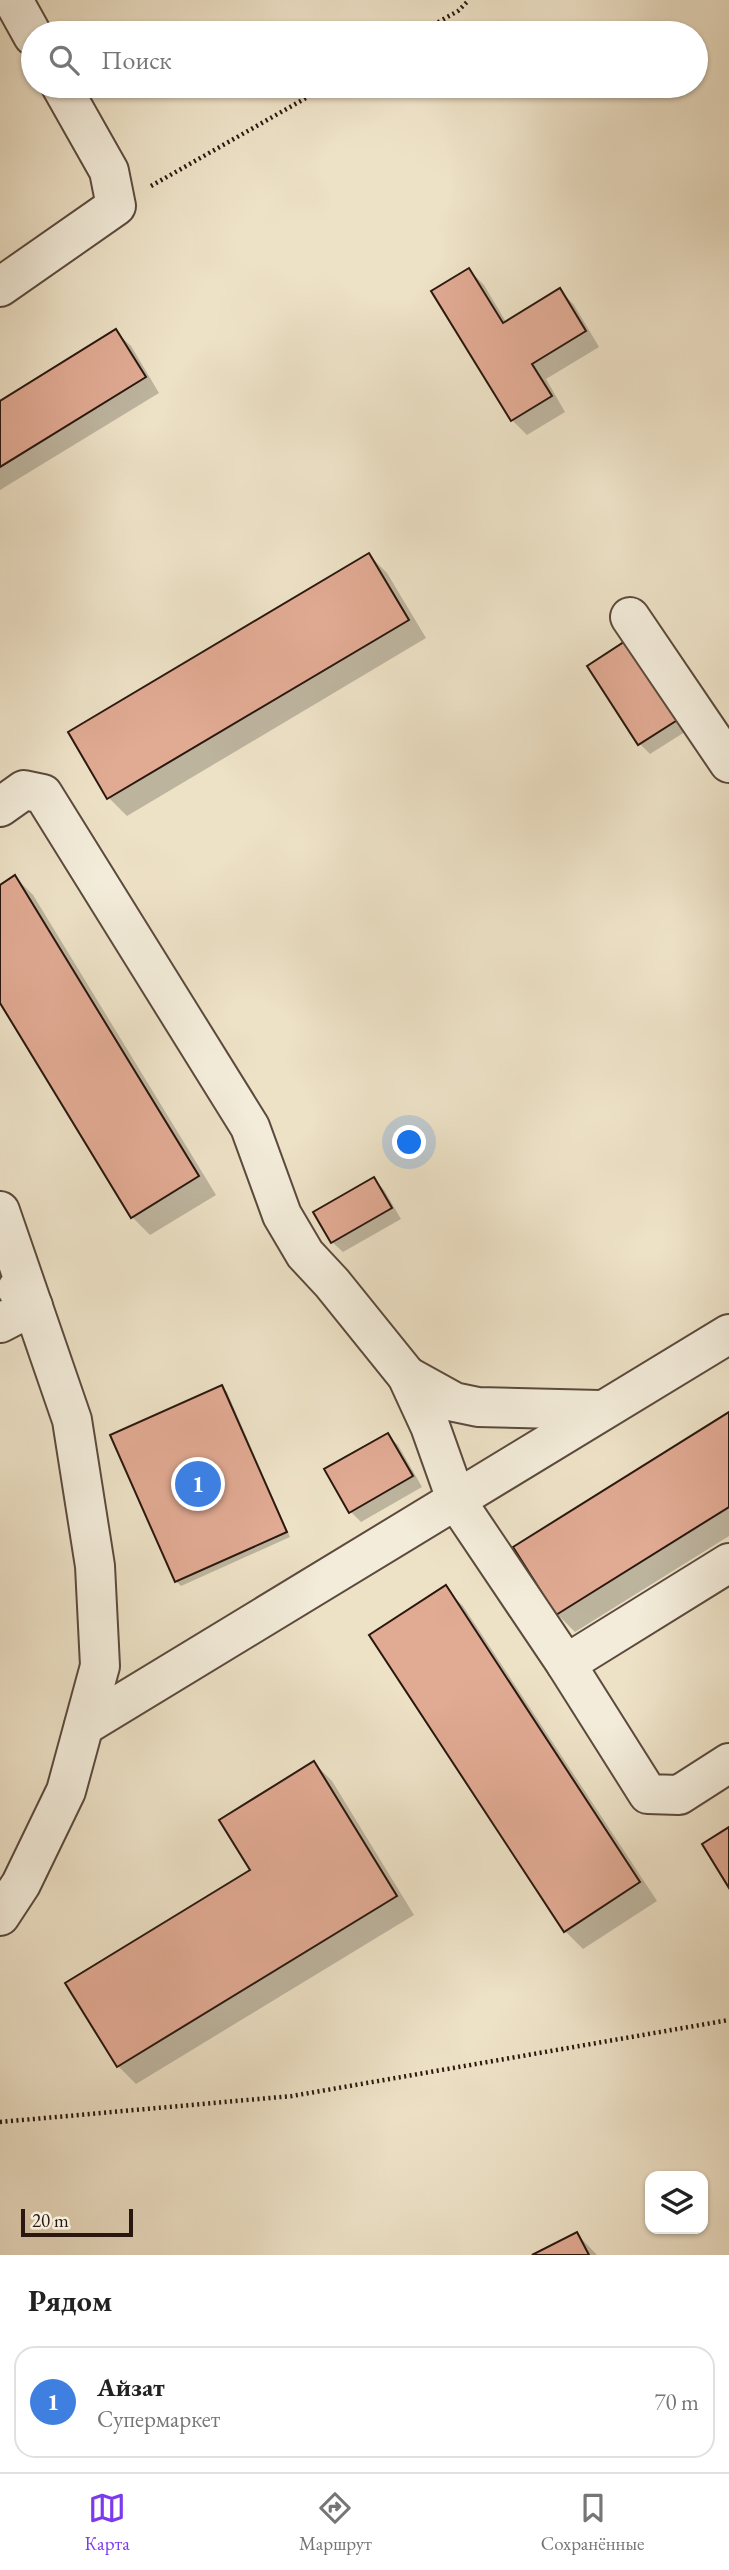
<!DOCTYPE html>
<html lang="ru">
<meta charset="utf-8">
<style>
body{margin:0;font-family:"EB Garamond",serif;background:#f2f2f2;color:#222}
.controls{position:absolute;right:21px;bottom:21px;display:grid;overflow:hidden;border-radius:14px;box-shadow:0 2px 5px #0004}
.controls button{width:63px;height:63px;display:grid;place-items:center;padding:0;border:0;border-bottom:2px solid #e0e0e0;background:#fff;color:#222;font:35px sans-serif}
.scale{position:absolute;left:21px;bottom:18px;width:112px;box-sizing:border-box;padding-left:7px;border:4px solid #2a170f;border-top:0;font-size:19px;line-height:24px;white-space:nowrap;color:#2a170f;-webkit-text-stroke:5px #f3ecda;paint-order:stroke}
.you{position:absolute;left:410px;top:1143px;width:24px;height:24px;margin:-18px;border:5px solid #fff;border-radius:50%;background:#1a73e8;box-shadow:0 0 0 10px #1a73e833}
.badge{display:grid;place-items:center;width:46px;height:46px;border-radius:50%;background:#7c3aed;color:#fff;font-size:23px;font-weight:700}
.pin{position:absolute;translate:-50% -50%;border:4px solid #fff;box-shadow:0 2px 7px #0006}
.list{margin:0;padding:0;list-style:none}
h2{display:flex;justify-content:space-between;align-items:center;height:91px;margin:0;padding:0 28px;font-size:30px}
h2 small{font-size:23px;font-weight:400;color:#767676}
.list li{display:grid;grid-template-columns:46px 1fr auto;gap:21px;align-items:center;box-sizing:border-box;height:112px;margin:0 14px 14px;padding:0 14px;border:2px solid #e0e0e0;border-radius:21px}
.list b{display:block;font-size:26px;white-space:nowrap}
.list p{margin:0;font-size:23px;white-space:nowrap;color:#767676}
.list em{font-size:23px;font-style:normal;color:#767676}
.icon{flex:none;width:38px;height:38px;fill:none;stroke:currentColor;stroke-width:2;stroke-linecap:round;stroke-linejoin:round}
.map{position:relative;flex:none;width:729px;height:2255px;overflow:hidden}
.search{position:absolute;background:#fff;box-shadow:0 2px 5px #0004;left:21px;right:21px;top:21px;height:77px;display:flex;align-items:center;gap:18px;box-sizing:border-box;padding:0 24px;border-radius:38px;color:#767676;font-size:26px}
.sheet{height:217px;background:#fff}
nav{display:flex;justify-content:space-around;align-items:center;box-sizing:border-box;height:98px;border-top:2px solid #e0e0e0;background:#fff;font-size:19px;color:#767676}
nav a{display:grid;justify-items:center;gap:4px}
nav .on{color:#7c3aed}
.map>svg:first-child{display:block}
.shadow{fill:#0003}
.building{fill:#e1aa93;stroke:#2a170f;stroke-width:2}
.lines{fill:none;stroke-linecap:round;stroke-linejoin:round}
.minor-casing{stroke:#5b4a3d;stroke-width:42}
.path{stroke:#2a170f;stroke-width:4.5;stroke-dasharray:2 3.5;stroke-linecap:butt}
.minor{stroke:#f3ecda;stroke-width:38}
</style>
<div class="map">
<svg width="729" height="2255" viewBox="0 0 729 2255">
<rect width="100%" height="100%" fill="#ede1c6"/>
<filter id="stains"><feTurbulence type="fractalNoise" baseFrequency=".00286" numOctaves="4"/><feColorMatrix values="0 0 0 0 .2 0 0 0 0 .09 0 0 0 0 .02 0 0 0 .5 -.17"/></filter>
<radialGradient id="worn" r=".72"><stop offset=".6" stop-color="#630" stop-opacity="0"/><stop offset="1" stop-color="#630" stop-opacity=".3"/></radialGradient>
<!-- shadow -->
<g class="shadow">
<polygon points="469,270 484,285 506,322 560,290 574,305 599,347 546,379 565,412 527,435 512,420"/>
<polygon points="116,332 131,346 159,393 0,490 0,403"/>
<polygon points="369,555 387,573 426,638 127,816 109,798"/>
<polygon points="627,642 688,730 650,754 640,744"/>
<polygon points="15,877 33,895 216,1195 150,1235 132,1217 0,1000 0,887"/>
<polygon points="374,1179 384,1190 401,1219 343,1252 332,1242"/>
<polygon points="222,1387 227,1392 290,1537 181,1586 176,1581"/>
<polygon points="729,1414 729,1536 575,1632 557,1614 515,1547"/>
<polygon points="387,1435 398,1445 422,1487 361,1522 351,1512"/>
<polygon points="445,1588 463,1606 657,1901 583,1949 565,1931"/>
<polygon points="314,1763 332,1781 414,1915 136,2084 118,2066 252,1871"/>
<polygon points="577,2234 597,2255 536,2255"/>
</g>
<!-- building -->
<g class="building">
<polygon points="469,268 503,323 560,288 586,331 532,364 552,396 511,421 431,291"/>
<polygon points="116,329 146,377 0,467 0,401"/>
<polygon points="369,553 409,620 107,799 68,732"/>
<polygon points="627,640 679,719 638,745 587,666"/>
<polygon points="15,875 199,1176 131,1218 0,1003 0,885"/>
<polygon points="374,1177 392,1208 331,1243 313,1212"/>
<polygon points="222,1385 287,1532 175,1582 110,1435"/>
<polygon points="729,1412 729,1507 556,1615 513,1547"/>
<polygon points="388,1433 413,1476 349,1513 324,1469"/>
<polygon points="446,1585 640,1882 564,1932 369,1635"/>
<polygon points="314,1761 397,1896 117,2067 65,1983 250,1870 219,1820"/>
<polygon points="729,1827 729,1888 702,1844"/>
<polygon points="577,2232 589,2255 532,2255"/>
</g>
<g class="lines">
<defs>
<g id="minor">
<polyline points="13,0 33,36"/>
<polyline points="0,287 116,206 109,171 61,86"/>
<polyline points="630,617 729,763"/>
<polyline points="0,807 24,790 43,794 250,1127 282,1215 305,1254 332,1283 407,1376 430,1426 457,1502 566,1664 729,1563"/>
<polyline points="0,1211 72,1420 95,1566 100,1666 66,1791 21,1884 0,1916"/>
<polyline points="0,1323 33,1306 17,1289"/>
<polyline points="407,1376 454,1402 478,1407 600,1410"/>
<polyline points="566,1664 648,1794 679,1795 729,1763"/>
<polyline points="84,1726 729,1334"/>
</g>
</defs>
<!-- minor casing -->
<use href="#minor" class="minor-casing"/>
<!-- path -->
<g class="path">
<polyline points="419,33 458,11 469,0"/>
<polyline points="151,186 327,86"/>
<polyline points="0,2122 292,2096 729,2020"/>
</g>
<!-- minor -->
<use href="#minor" class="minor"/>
</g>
<rect width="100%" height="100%" filter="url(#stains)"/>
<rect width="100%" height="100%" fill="url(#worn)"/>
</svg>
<div class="controls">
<button><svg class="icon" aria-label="layers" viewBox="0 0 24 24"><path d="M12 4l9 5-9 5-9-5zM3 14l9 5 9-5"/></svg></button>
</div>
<div class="scale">20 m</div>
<div class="you"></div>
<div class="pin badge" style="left:198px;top:1484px;background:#3f7fe0">1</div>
<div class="search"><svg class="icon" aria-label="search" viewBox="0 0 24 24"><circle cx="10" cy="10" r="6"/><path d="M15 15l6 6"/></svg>Поиск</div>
</div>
<section class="sheet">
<h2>Рядом<small></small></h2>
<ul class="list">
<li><span class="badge" style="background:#3f7fe0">1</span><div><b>Айзат</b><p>Супермаркет</p></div><em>70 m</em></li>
</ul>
</section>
<nav>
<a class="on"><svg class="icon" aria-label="map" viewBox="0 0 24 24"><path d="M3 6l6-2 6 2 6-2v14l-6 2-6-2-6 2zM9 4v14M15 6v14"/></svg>Карта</a>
<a><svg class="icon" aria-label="directions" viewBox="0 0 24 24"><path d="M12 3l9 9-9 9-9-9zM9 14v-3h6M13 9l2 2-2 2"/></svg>Маршрут</a>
<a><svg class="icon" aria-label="saved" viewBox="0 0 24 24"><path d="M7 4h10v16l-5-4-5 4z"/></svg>Сохранённые</a>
</nav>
